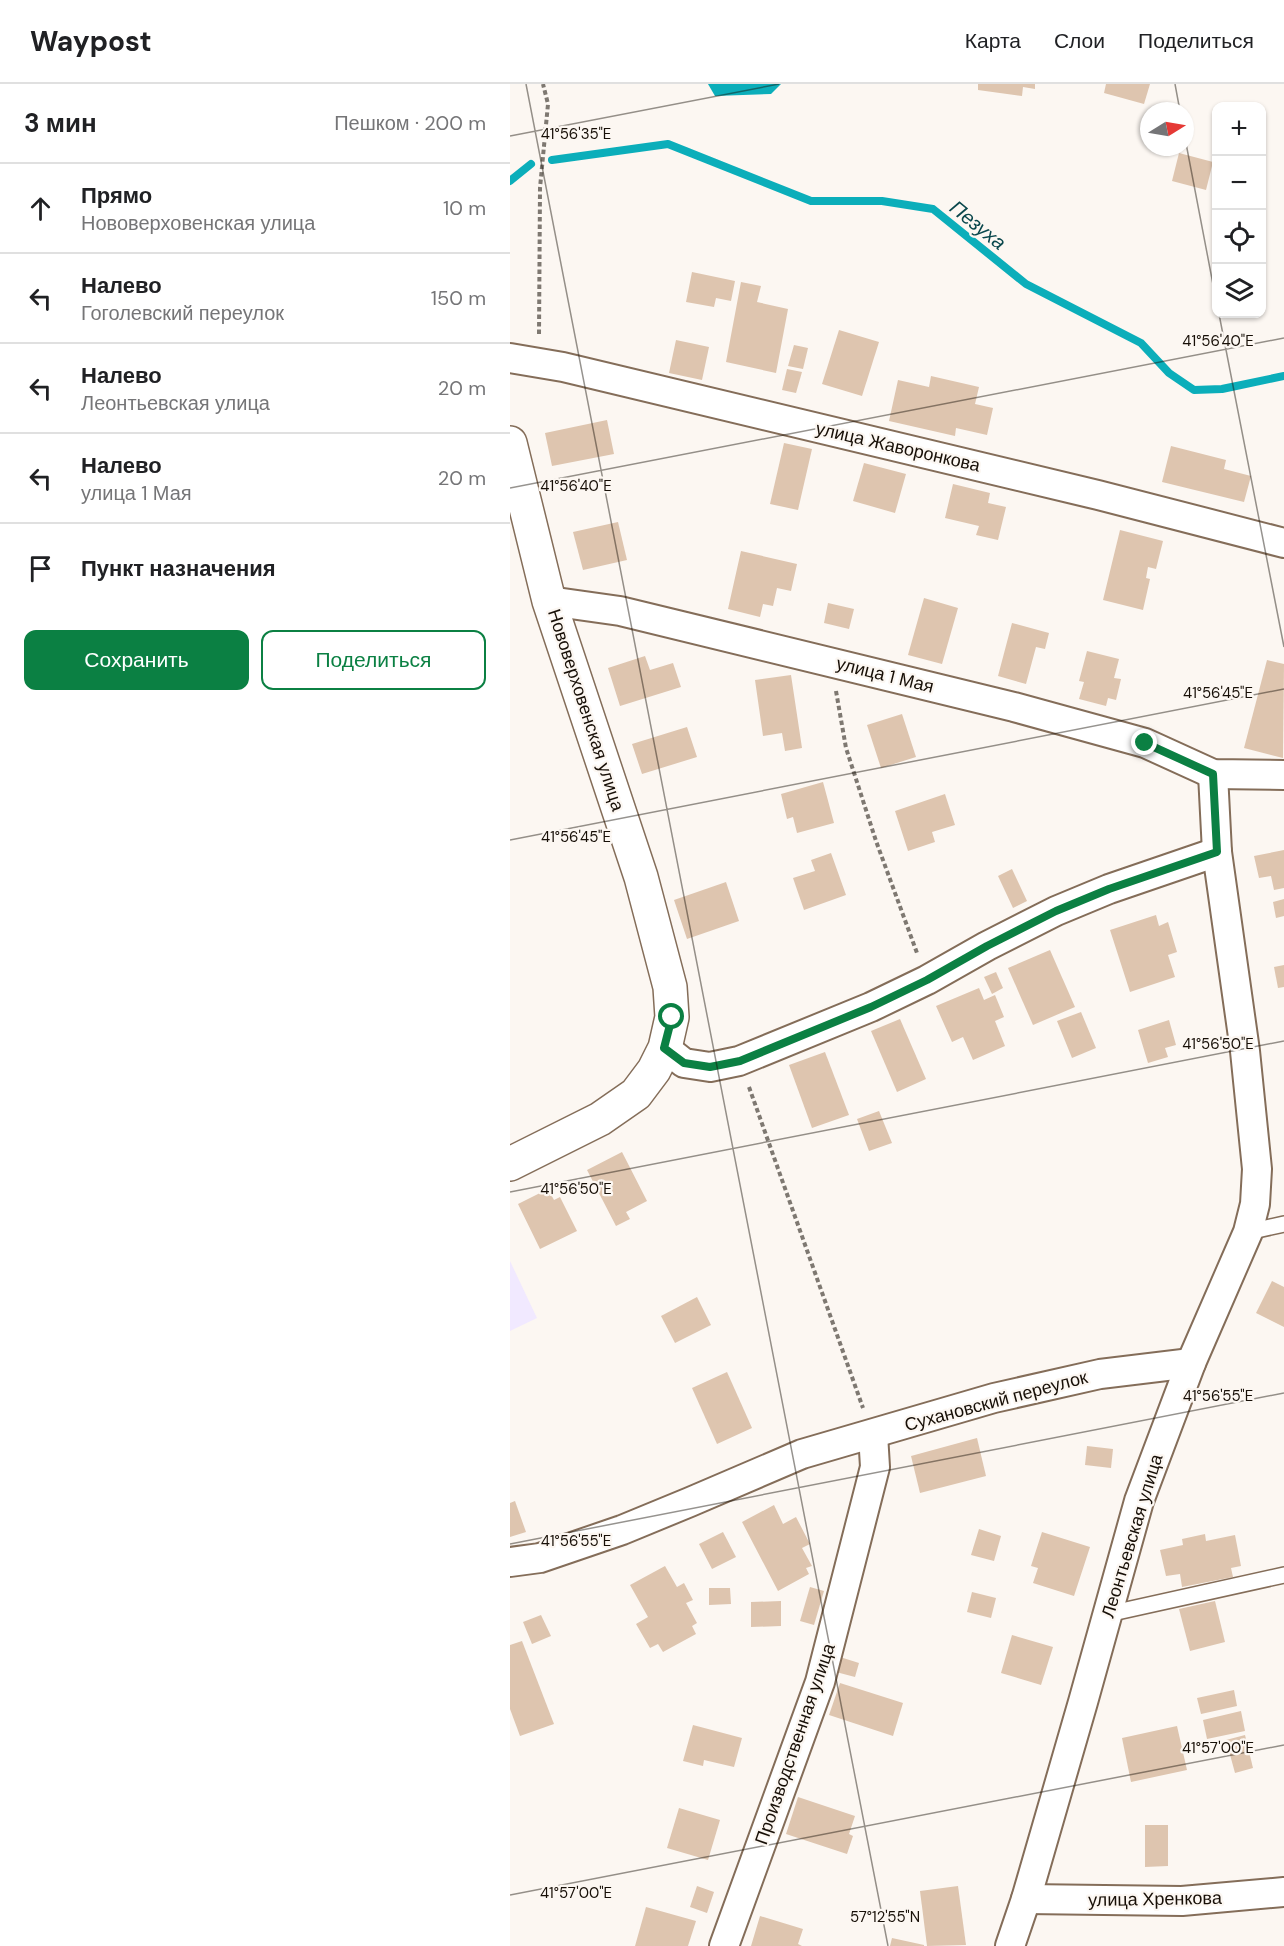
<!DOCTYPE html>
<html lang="ru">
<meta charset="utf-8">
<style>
body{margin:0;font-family:"DM Sans",sans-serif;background:#f2f2f2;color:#202124}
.controls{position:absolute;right:18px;top:18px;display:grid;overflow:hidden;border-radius:12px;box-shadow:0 2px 4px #0004}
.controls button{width:54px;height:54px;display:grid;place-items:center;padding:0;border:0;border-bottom:2px solid #e0e0e0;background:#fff;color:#202124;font:30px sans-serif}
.compass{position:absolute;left:630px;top:18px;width:54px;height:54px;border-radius:50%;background:#fff;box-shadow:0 2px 4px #0004;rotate:79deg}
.stop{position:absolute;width:18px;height:18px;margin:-14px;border:4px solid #0b8043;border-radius:50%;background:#fff}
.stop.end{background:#0b8043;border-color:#fff;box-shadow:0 2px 6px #0008}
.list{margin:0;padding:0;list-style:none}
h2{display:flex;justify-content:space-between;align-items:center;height:78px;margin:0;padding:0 24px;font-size:26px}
h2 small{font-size:20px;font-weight:400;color:#757577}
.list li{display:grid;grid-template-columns:39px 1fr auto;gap:18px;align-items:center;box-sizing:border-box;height:90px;padding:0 24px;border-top:2px solid #e0e0e0}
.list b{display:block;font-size:22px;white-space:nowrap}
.list p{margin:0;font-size:20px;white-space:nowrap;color:#757577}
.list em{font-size:20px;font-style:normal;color:#757577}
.actions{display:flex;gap:12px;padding:18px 24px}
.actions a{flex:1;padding:14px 0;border:2px solid #0b8043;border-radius:12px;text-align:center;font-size:21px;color:#0b8043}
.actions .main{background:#0b8043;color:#fff}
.icon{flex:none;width:33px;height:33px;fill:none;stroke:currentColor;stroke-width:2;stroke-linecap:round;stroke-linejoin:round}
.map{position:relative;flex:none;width:774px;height:1862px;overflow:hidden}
header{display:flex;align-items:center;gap:36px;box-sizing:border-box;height:84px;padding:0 30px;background:#fff;border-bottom:2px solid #e0e0e0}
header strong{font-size:28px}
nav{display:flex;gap:33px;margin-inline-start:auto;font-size:21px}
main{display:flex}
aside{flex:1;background:#fff}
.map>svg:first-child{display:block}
.commercial{fill:#f1e9ff}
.water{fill:#0baeba}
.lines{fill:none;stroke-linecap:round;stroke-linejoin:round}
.stream{stroke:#0baeba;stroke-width:8}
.building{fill:#dec5af}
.service-casing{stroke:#846d59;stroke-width:18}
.minor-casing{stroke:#846d59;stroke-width:32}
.secondary-casing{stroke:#846d59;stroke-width:36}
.path{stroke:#7e7871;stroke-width:4;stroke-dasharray:4.5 3;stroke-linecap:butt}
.service{stroke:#fff;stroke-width:15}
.minor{stroke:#fff;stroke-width:28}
.secondary{stroke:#fff;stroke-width:33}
.route{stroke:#0b8043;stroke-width:8}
.ticks{fill:none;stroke:#170f07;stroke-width:1.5;stroke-opacity:0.45}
.labels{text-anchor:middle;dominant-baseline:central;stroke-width:4.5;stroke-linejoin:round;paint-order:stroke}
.street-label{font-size:18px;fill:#170f07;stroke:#fcf7f2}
.water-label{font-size:20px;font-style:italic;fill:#0a474c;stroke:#fcf7f2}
.ticks-label{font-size:15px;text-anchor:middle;fill:#170f07;stroke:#fcf7f2;stroke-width:4.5;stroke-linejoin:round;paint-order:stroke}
</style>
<header>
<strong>Waypost</strong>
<nav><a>Карта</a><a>Слои</a><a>Поделиться</a></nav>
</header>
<main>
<aside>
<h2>3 мин<small>Пешком · 200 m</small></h2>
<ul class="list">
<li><svg class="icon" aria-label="ahead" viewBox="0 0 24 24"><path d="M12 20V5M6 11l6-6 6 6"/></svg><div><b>Прямо</b><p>Нововерховенская улица</p></div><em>10 m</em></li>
<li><svg class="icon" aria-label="left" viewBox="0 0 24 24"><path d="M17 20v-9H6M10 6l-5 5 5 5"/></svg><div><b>Налево</b><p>Гоголевский переулок</p></div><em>150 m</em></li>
<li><svg class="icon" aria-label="left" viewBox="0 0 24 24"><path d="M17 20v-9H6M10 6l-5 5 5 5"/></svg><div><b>Налево</b><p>Леонтьевская улица</p></div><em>20 m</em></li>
<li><svg class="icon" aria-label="left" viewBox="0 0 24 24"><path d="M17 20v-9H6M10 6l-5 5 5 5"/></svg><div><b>Налево</b><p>улица 1 Мая</p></div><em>20 m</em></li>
<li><svg class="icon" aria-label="arrive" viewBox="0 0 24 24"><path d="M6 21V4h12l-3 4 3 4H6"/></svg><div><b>Пункт назначения</b></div></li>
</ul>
<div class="actions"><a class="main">Сохранить</a><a>Поделиться</a></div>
</aside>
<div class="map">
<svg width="774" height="1862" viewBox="0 0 774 1862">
<rect width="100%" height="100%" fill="#fcf7f2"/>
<!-- commercial -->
<polygon class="commercial" points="0,1177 27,1234 0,1247"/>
<!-- water -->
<polygon class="water" points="198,0 271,0 261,10 205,12"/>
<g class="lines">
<!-- stream -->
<g class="stream">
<polyline points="42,76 158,60 301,117 372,117 423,125 516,200 631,259 659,289 684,306 712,305 774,292"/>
<polyline points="0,97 21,80"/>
</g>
</g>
<!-- building -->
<g class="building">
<polygon points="468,0 525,0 525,5 513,3 512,12 468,6"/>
<polygon points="596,0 640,0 634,20 594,9"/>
<polygon points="669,69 703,78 696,106 662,97"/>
<polygon points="182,188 225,197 221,217 206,214 204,223 176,218"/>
<polygon points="231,198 251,202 247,218 278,225 266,289 216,278"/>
<polygon points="329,246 369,258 352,312 312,300"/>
<polygon points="166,256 199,263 192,296 159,289"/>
<polygon points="284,261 298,264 293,285 278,282"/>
<polygon points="277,285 292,288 286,309 272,306"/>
<polygon points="421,292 469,303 465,320 483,324 477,351 446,344 445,352 379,337 388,296 419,303"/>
<polygon points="97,336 104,370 42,382 35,349"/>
<polygon points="274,359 302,365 288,426 260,420"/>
<polygon points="661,362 716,376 714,385 741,392 734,418 652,398"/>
<polygon points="354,379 396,390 385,429 343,417"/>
<polygon points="443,400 480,409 478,419 496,423 488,456 466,451 469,442 435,434"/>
<polygon points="108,438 117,476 73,486 63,448"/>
<polygon points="610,446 653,457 646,485 638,483 636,494 640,495 633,526 593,516"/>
<polygon points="231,467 287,480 281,507 267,504 263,522 253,520 250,533 218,525"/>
<polygon points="414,514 448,524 432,580 398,571"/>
<polygon points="318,519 344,525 339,545 314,539"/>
<polygon points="502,539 539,549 535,565 526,563 516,600 488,592"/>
<polygon points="577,567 609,575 604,594 611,595 606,616 598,614 596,622 569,615 574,598 569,597"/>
<polygon points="135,572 140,586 163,579 171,603 110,622 98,584"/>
<polygon points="757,576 774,580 773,674 734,664"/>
<polygon points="281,591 292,664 275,667 272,649 253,652 245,596"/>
<polygon points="392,630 406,673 371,684 357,641"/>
<polygon points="177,643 187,673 132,690 122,660"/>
<polygon points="313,698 324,739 287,749 283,733 277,735 271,710"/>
<polygon points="435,710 445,741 422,748 425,758 398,767 385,727"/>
<polygon points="774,766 774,804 764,806 761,792 749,794 744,772"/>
<polygon points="321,769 336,811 294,826 283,794 305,787 301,776"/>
<polygon points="502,785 517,817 503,824 488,792"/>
<polygon points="216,798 229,837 177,855 164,816"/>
<polygon points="774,815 774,832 766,834 763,818"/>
<polygon points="646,831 649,842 658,838 667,868 658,871 665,893 620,908 600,846"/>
<polygon points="540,866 565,923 523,941 498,884"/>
<polygon points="774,881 774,903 768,904 764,883"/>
<polygon points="486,888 493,904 482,910 474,893"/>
<polygon points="469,904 474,916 485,911 494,933 485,937 495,962 463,976 453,953 442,958 426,922"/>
<polygon points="571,928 586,964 562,974 547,937"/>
<polygon points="390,935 416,995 387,1008 361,947"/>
<polygon points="659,936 666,961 655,964 658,973 638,979 628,946"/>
<polygon points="315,968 339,1031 302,1044 279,981"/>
<polygon points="369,1027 382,1059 359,1067 347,1035"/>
<polygon points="112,1068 137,1117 116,1128 120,1135 106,1142 77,1086"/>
<polygon points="38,1105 44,1116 50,1113 67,1147 30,1165 8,1120"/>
<polygon points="762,1197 774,1203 774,1243 746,1229"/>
<polygon points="187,1213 201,1241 165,1259 151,1232"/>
<polygon points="217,1288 242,1344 207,1360 182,1304"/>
<polygon points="467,1354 476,1392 410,1409 401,1372"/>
<polygon points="577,1362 603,1365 601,1384 575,1381"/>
<polygon points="5,1417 16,1448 0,1453 0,1419"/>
<polygon points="264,1421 273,1440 286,1433 300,1460 292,1464 302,1482 296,1484 299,1490 268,1507 232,1438"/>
<polygon points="469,1445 491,1452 484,1477 461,1471"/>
<polygon points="213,1448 226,1473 202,1485 189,1460"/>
<polygon points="532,1448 580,1463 564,1512 523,1499 528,1484 521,1482"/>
<polygon points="695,1450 696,1457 725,1451 731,1482 721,1484 723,1493 672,1503 670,1490 656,1492 650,1466 673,1461 672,1455"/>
<polygon points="155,1482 167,1503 174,1499 183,1516 176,1519 187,1539 182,1542 186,1550 153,1568 148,1560 140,1564 126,1540 138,1533 120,1501"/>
<polygon points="300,1503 314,1507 304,1541 290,1537"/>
<polygon points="199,1504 220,1504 221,1520 199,1521"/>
<polygon points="462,1508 486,1514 481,1534 457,1528"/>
<polygon points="271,1517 271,1542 241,1543 241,1518"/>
<polygon points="705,1517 715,1558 680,1567 669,1525"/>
<polygon points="31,1531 41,1552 22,1560 13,1538"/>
<polygon points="502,1551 543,1563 531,1601 491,1589"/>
<polygon points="12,1557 44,1640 10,1652 0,1625 0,1561"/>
<polygon points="330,1573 349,1579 345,1593 326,1588"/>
<polygon points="330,1599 393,1619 383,1652 319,1631"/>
<polygon points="724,1606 727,1622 691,1630 687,1614"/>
<polygon points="731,1627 735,1647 697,1655 693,1636"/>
<polygon points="183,1641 232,1654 224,1683 194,1676 193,1682 173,1677"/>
<polygon points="667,1642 677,1686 621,1698 612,1654"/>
<polygon points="735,1651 743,1684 725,1689 716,1656"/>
<polygon points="288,1713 345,1732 339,1750 343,1752 337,1770 276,1750"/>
<polygon points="169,1724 210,1736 198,1776 157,1764"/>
<polygon points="635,1741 658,1741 658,1782 635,1783"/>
<polygon points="187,1802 204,1808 197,1829 180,1823"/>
<polygon points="448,1802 456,1861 417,1862 410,1807"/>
<polygon points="136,1823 186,1837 178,1862 125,1862"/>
<polygon points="250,1832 293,1845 288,1860 292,1862 241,1862"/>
<polygon points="382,1854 414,1861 414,1862 380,1862"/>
</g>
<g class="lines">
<defs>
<g id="service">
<polyline points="738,1148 774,1140"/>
<polyline points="598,1530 774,1491"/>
</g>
<g id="minor">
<polyline points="0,274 53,283 588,411 774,459"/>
<polyline points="39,517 110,527 504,623 635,659 703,690 774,691"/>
<polyline points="155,964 174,979 200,983 229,977 361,923 417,896 477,862 546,827 599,805 707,768"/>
<polyline points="0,1478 30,1474 112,1446 180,1418 292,1370 484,1314 590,1290 681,1279"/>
<polyline points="516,1815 672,1817 774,1808"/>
<polyline points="214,1862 310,1598 365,1383 363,1350"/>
<polyline points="500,1862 516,1815 573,1618 629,1417 681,1279 738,1148 745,1120 747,1085 735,967 707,768 703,690"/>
</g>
<polyline id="secondary" points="0,359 39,517 131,793 160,903 162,933 155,964 144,986 126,1010 90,1035 0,1080"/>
</defs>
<!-- service casing -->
<use href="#service" class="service-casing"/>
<!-- minor casing -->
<use href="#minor" class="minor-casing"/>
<!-- secondary casing -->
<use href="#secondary" class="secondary-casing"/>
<!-- path -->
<g class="path">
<polyline points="29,250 30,104 38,20 33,0"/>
<polyline points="326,607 336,664 366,757 407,869"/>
<polyline points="239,1003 353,1324"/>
</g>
<!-- service -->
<use href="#service" class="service"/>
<!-- minor -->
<use href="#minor" class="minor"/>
<!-- secondary -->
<use href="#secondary" class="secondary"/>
</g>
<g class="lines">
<!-- route -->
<polyline class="route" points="162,933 154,964 174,979 200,983 230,977 361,923 417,896 477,862 546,827 599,805 707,768 703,690 635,659"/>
</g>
<!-- ticks -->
<path class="ticks" d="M16 0 378 1862M665 0 670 27M0 52 269 0M675 54 706 216M709 230 774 563M0 404 774 254M0 756 774 605M0 1108 774 957M0 1460 774 1309M0 1811 774 1661"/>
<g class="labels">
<!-- street labels -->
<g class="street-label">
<text transform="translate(388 363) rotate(13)">улица Жаворонкова</text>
<text transform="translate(375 591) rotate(14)">улица 1 Мая</text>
<text transform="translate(76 626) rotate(72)">Нововерховенская улица</text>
<text transform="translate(486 1317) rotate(-15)">Сухановский переулок</text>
<text transform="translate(622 1452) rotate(-73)">Леонтьевская улица</text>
<text transform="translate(285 1660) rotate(-71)">Производственная улица</text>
<text transform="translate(645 1815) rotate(-1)">улица Хренкова</text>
</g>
<!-- water labels -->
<g class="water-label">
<text transform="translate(468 141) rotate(39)">Пезуха</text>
</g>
</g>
<g class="ticks-label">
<text x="66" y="55">41°56'35"E</text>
<text x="708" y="262">41°56'40"E</text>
<text x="66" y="407">41°56'40"E</text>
<text x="708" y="614">41°56'45"E</text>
<text x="66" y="758">41°56'45"E</text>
<text x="708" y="965">41°56'50"E</text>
<text x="66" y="1110">41°56'50"E</text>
<text x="708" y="1317">41°56'55"E</text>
<text x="66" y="1462">41°56'55"E</text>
<text x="708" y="1669">41°57'00"E</text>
<text x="66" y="1814">41°57'00"E</text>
<text x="375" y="1838">57°12'55"N</text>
</g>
</svg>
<div class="controls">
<button>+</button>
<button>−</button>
<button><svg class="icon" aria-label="locate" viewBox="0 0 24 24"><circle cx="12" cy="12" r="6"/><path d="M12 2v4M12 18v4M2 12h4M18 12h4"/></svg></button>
<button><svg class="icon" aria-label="layers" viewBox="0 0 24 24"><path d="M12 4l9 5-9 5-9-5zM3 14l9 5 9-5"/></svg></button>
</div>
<svg class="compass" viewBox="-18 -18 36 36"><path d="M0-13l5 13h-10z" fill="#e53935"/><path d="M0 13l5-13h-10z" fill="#757577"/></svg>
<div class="stop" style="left:162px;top:933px"></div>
<div class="stop end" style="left:635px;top:659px"></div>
</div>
</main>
